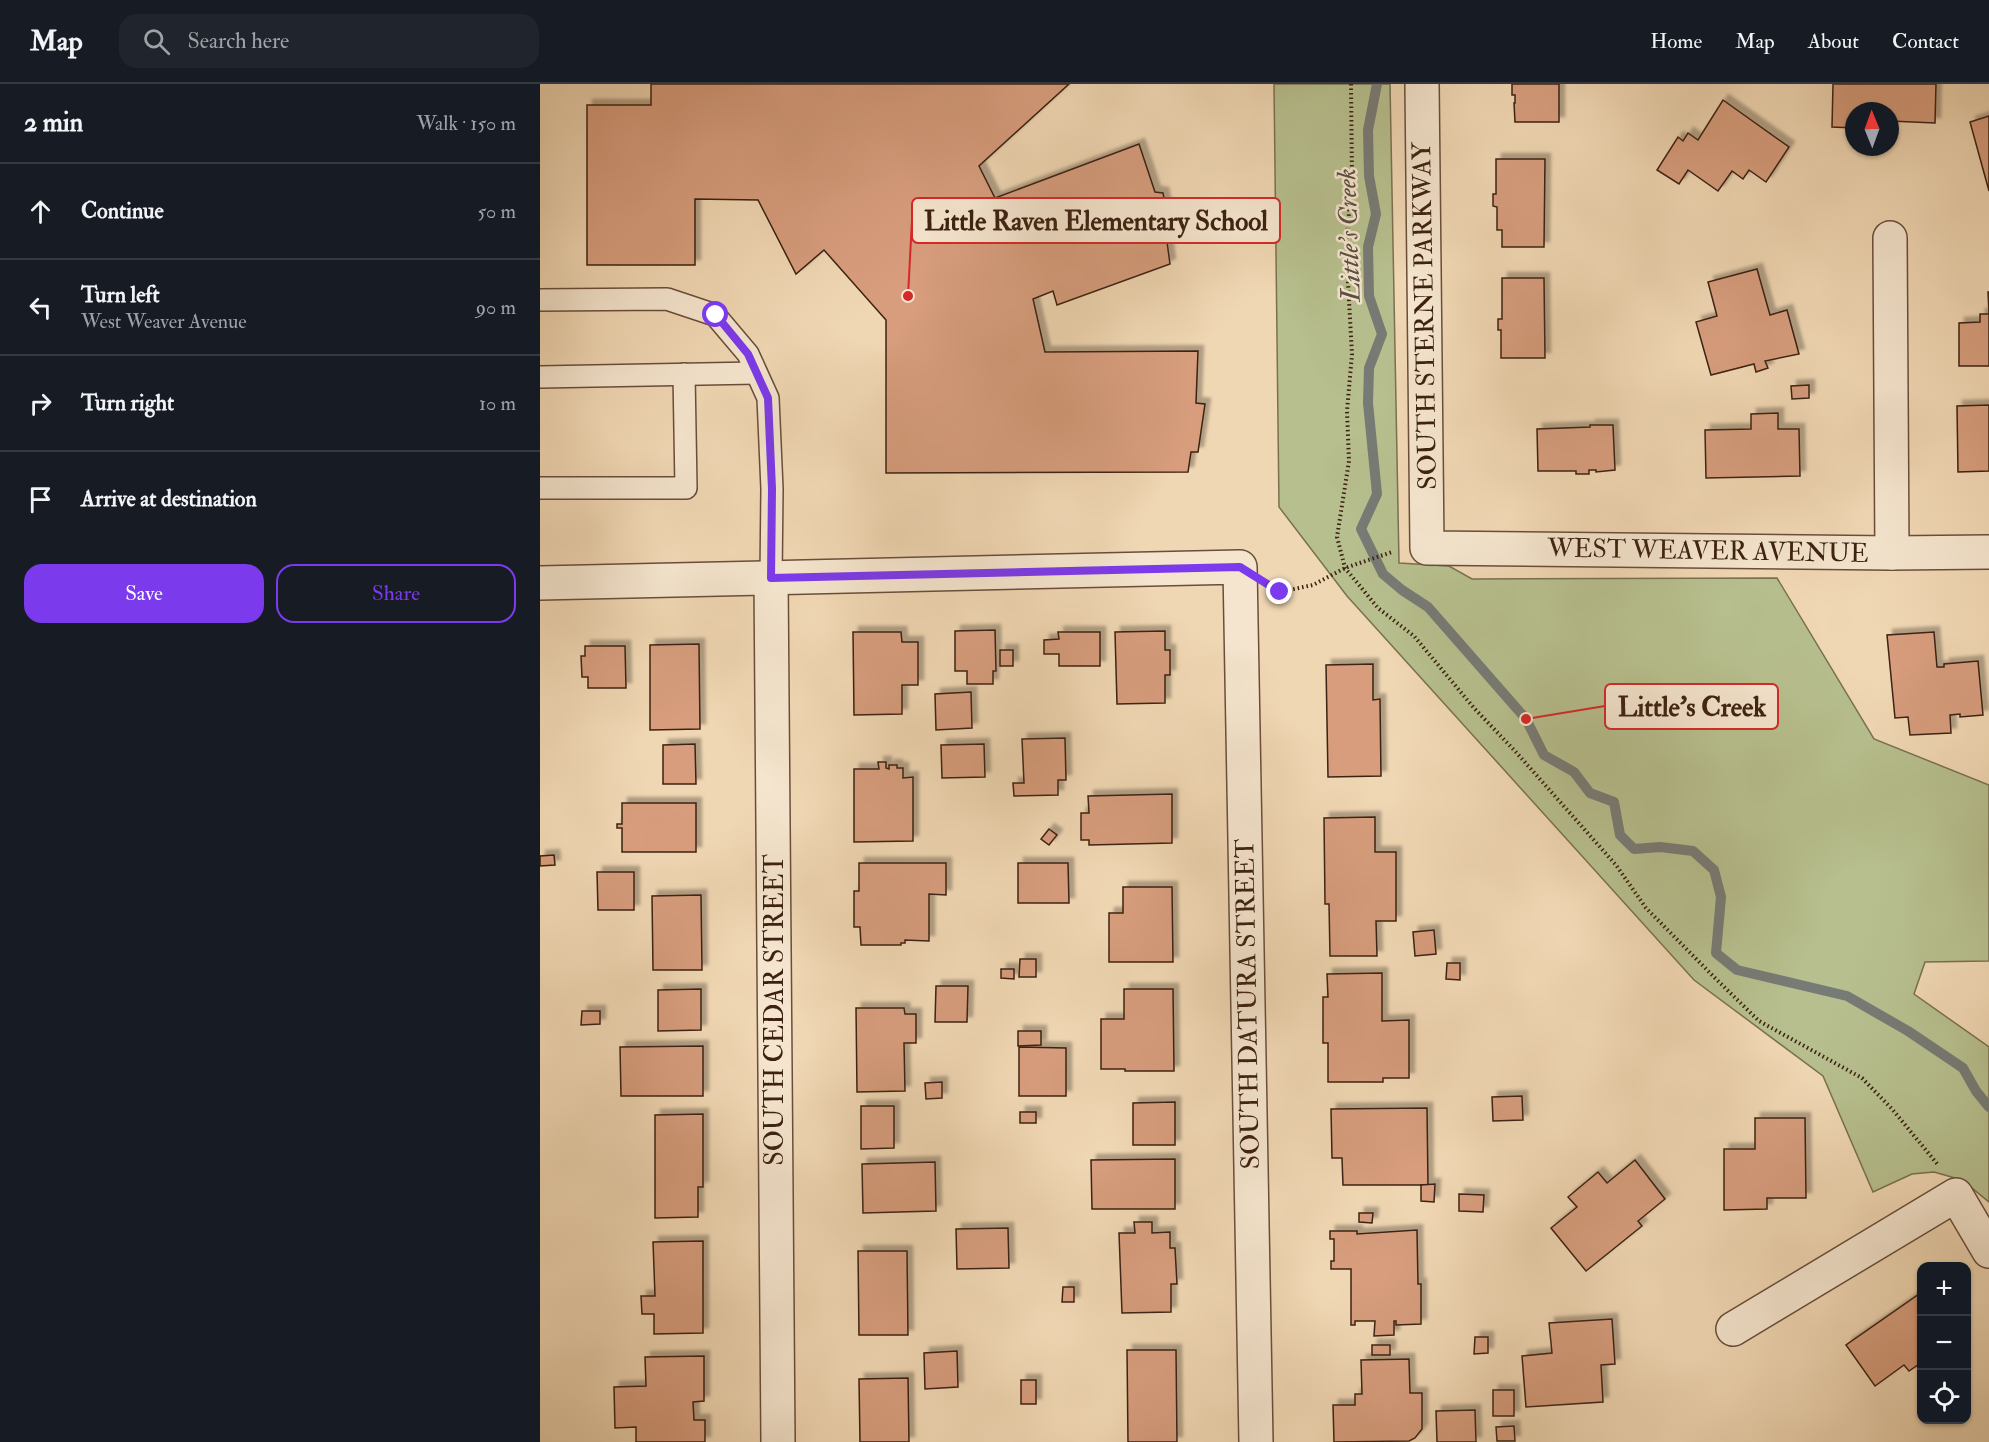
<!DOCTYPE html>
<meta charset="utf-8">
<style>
body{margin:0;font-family:"IM FELL Double Pica",serif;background:#20242c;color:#f1f3f6}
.controls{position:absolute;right:18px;bottom:18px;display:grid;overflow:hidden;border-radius:12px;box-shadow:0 2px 4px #0004}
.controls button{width:54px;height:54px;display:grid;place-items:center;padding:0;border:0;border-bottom:2px solid #363941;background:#171b24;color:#f1f3f6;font:30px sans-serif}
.compass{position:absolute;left:1305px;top:18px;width:54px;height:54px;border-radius:50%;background:#171b24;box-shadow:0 2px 4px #0004;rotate:359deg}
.stop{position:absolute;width:18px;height:18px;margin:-14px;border:4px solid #7c3aed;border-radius:50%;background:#fff}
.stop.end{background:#7c3aed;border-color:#fff;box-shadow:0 2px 6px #0008}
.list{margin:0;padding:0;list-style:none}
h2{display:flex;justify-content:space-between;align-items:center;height:78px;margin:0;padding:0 24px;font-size:26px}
h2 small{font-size:20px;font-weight:400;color:#9ea1a6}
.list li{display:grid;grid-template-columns:39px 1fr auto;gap:18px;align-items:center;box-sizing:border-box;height:96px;padding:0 24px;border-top:2px solid #363941}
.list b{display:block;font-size:22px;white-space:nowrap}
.list p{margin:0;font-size:20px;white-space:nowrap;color:#9ea1a6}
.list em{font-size:20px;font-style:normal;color:#9ea1a6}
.actions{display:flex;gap:12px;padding:18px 24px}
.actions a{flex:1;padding:14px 0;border:2px solid #7c3aed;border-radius:18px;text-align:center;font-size:21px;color:#7c3aed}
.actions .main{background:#7c3aed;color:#fff}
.icon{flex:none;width:33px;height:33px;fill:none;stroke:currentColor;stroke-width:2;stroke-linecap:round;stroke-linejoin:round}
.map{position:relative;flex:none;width:1449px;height:1358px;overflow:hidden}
header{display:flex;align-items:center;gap:36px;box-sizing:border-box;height:84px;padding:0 30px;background:#171b24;border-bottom:2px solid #363941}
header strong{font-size:28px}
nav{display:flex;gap:33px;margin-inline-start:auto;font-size:21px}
.search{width:420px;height:54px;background:#20242c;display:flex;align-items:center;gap:15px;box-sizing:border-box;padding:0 21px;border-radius:18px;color:#9ea1a6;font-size:22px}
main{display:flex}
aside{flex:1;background:#171b24}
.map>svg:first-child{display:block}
.green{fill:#b7bf8e;stroke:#7a7050;stroke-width:1.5}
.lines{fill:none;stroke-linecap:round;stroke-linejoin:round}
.stream{stroke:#777b75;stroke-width:10}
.building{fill:#d79d7d;stroke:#3c2112;stroke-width:1.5;filter:url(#shadow)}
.service-casing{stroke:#694e3a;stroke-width:24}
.minor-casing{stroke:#694e3a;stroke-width:36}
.path{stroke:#3c2112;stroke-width:4;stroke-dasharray:1.5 3;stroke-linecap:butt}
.service{stroke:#f5e5ce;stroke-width:21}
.minor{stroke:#f5e5ce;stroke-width:33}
.route{stroke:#7c3aed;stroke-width:8}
.labels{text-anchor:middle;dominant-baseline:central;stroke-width:5;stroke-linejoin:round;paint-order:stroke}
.street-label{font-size:26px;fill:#3c2112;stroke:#f5e5ce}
.water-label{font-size:27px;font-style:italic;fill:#594e44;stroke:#f5e5ce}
.leader{fill:none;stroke:#d62828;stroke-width:2}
.callout-dot{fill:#d62828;stroke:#f5e5ce;stroke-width:2}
.callout{fill:#f5e5ce;stroke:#d62828;stroke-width:2}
.callout-label{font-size:27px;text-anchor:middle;font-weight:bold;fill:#3c2112}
</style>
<header>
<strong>Map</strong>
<div class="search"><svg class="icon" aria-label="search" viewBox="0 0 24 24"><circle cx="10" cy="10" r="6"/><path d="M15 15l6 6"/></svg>Search here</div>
<nav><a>Home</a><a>Map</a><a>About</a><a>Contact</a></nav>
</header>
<main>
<aside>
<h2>2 min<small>Walk · 150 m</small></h2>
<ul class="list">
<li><svg class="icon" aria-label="ahead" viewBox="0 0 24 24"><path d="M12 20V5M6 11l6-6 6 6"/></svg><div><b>Continue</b></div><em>50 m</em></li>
<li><svg class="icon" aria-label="left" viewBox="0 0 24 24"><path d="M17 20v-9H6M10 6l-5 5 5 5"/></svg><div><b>Turn left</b><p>West Weaver Avenue</p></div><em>90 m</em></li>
<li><svg class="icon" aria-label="right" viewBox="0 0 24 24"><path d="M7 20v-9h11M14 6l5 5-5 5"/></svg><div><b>Turn right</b></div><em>10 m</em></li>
<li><svg class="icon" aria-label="arrive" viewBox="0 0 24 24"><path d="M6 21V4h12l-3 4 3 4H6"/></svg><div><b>Arrive at destination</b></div></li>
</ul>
<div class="actions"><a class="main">Save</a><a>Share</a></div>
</aside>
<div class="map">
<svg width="1449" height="1358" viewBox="0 0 1449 1358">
<defs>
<filter id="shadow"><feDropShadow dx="5.5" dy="-5.5" stdDeviation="1.5" flood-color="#0004"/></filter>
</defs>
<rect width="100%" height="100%" fill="#f0d7b3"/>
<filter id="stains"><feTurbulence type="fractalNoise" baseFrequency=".00333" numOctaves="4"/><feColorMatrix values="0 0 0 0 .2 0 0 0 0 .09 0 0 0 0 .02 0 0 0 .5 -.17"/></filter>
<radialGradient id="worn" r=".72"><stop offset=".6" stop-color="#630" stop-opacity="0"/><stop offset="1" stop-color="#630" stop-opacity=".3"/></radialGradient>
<!-- green -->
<polygon class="green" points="734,0 850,0 859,479 909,482 932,495 1237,494 1334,655 1449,701 1449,877 1385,878 1374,910 1449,963 1449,1118 1422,1096 1394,1088 1372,1090 1333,1108 1283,992 1154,896 807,512 739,423"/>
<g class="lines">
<!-- stream -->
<polyline class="stream" points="837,0 828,46 829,92 836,130 828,163 829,212 842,250 829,284 828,319 837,410 821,445 843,490 862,506 888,523 986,635 1004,671 1034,688 1050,709 1074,718 1080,751 1094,765 1120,763 1153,767 1174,786 1181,813 1176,869 1197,886 1307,912 1368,947 1423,984 1436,1007 1449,1023"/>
</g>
<!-- building -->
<g class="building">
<polygon points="111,0 529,0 439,82 455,114 599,60 615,108 623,109 632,154 627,158 630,180 517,221 513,207 493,215 505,268 658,267 656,319 665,320 658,368 651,368 648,388 346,389 346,236 284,166 256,190 218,116 155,115 155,181 47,181 47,21 111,21"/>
<polygon points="972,0 1019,0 1019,38 975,38 974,19 975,19 975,11 972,11"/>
<polygon points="1293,0 1396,0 1395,39 1350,37 1350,27 1314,27 1314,44 1292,43"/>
<polygon points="1183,16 1249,63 1226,98 1209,86 1203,95 1192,87 1178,107 1148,86 1139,100 1117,86 1138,53 1143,57 1148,49 1158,56"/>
<polygon points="1449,32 1449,107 1430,38"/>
<polygon points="956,75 1005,75 1004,163 962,163 962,146 957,146 957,123 953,122 953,110 956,110"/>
<polygon points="1217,185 1230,231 1247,226 1259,270 1225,277 1228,284 1216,288 1214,280 1171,291 1156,238 1177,232 1168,198"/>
<polygon points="962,194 1004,194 1005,274 961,274 961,246 958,246 958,235 962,235"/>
<polygon points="1448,208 1449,208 1449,282 1419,282 1419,239 1440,238 1440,230 1449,230"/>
<polygon points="1269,301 1269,314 1252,315 1251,302"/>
<polygon points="1449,321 1449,387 1418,388 1417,322"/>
<polygon points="1238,329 1238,345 1259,345 1260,392 1166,394 1165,346 1211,345 1211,330"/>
<polygon points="1050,341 1073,341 1075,386 1056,388 1056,386 1049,386 1049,390 1036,390 1036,387 998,387 997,345 1050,343"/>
<polygon points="455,546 456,587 453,587 453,600 427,600 427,587 415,587 415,547"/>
<polygon points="625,547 625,566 630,566 630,591 625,591 625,619 577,620 575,548"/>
<polygon points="313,548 361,548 362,558 378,558 378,601 362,601 362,630 314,631"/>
<polygon points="518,548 560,548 560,582 519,582 519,570 504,570 504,556 519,555"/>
<polygon points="1394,548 1397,583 1404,583 1404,580 1438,577 1443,631 1420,633 1420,630 1410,631 1411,649 1370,651 1368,633 1355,634 1347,551"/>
<polygon points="159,560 160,645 110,646 110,561"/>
<polygon points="45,562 85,562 86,604 48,604 48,593 42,593 41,572 45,572"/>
<rect x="460" y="566" width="13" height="16"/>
<polygon points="833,580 833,616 840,615 841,692 788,693 786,581"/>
<polygon points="431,608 432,644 396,646 395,610"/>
<polygon points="525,654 526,696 518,696 518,711 474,712 473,699 484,699 482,655"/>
<polygon points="155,660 156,700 123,700 123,661"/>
<polygon points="444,660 445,693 402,694 401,661"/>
<polygon points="338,678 346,678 346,684 349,685 349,681 357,681 357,684 363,684 363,694 373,693 373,757 314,758 314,685 339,685"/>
<polygon points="632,710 632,759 549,761 549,756 541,756 541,729 549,729 548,712"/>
<polygon points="82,719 156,719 156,768 82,768 82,744 77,744 77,740 82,740"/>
<polygon points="835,733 835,768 856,768 856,837 836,837 837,872 790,872 789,820 785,820 784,734"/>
<polygon points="509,745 517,751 509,761 501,755"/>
<polygon points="14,771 15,781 0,782 0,772"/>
<polygon points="319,779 406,779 406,811 389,810 389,857 365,856 365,859 361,859 361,861 321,861 320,843 314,843 314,807 319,807"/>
<polygon points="478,779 528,779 529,819 478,819"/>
<polygon points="57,788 94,788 94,826 58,826"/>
<polygon points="583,803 632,803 633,878 569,878 569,829 583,829"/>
<polygon points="161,811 162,886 113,886 112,812"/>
<polygon points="894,846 896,870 875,872 873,848"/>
<polygon points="480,875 496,875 496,893 479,893"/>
<polygon points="907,879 920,879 920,896 906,895"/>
<polygon points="461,885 474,885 474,895 461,894"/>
<polygon points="842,889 842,937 869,936 869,994 843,994 843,998 788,998 788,959 783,959 783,913 788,913 787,890"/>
<polygon points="396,902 428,902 427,938 395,938"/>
<polygon points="161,905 161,946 118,947 118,906"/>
<polygon points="584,905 633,905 634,987 585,987 585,985 561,985 561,935 584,935"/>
<polygon points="316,924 364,924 365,930 376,930 376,959 364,959 365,1007 317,1008"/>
<polygon points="42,927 60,927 60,940 41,941"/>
<polygon points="478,947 501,947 501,961 478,962"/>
<polygon points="163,962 163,1012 81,1012 80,963"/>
<polygon points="479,963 526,964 526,1012 479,1012"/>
<polygon points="402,998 402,1014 386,1015 385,999"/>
<polygon points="982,1012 983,1036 953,1037 952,1013"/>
<polygon points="635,1018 635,1061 593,1061 593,1019"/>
<polygon points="321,1022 354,1022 354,1064 321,1065"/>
<polygon points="887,1024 888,1101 803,1101 802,1074 792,1074 791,1025"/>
<rect x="480" y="1028" width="16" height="11"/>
<polygon points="163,1030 163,1103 158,1103 158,1133 115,1134 115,1031"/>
<polygon points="1215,1034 1265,1034 1266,1114 1227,1114 1227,1125 1184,1126 1184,1065 1215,1065"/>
<polygon points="635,1075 635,1125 552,1125 551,1076"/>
<polygon points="1095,1076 1125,1115 1098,1137 1102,1142 1046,1187 1011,1144 1037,1123 1028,1113 1058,1088 1067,1099"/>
<polygon points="395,1078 396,1127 323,1129 322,1080"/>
<polygon points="895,1100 894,1118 881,1117 881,1101"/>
<polygon points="919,1110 944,1111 943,1128 919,1127"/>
<polygon points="819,1129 833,1129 832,1139 819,1138"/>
<polygon points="594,1138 612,1138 612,1149 630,1148 630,1164 635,1164 637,1200 631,1200 631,1228 582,1229 579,1149 595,1149"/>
<polygon points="468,1144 469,1184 417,1185 416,1145"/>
<polygon points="877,1146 878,1200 881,1200 881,1240 856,1241 856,1237 854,1237 854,1251 834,1252 835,1237 815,1237 815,1241 811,1241 811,1185 791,1185 791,1177 794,1177 794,1155 790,1155 790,1147 817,1147 817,1150"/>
<polygon points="163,1157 163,1249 114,1250 114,1230 102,1230 101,1212 115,1212 113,1158"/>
<polygon points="318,1167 367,1167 368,1251 319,1251"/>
<polygon points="523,1203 534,1203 534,1218 522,1218"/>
<polygon points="1382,1208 1382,1278 1369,1287 1364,1281 1335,1302 1306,1261"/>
<polygon points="1072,1235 1075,1280 1061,1281 1063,1318 986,1323 982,1272 1012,1269 1009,1239"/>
<polygon points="935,1253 948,1253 948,1269 934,1270"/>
<rect x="832" y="1261" width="18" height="10"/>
<polygon points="587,1266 636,1266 637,1358 588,1358"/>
<polygon points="417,1267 418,1303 385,1305 384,1269"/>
<polygon points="164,1272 164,1317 153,1318 154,1336 165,1336 165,1358 96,1358 96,1343 75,1344 74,1303 106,1302 105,1273"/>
<polygon points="869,1275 870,1309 882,1309 882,1345 875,1354 869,1357 794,1358 793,1321 815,1321 815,1310 822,1310 821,1276"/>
<polygon points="368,1294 369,1358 320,1358 319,1295"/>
<rect x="481" y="1296" width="15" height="24"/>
<rect x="953" y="1306" width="21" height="26"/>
<polygon points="935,1326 936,1358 897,1358 896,1327"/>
<polygon points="974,1342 975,1357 957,1357 956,1343"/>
</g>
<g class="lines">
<defs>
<g id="service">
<polyline points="0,216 127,215 175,231 208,270 228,314 232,405 231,494"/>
<polyline points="0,293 216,289"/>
<polyline points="0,404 146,404 144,290"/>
</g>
<g id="minor">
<polyline points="882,0 887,464 1352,469 1449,468"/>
<polyline points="1350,154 1352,469"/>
<polyline points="231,494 238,1358"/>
<polyline points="0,499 700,483 716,1358"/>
<polyline points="1193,1245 1416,1111 1449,1167"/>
</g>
</defs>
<!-- service casing -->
<use href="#service" class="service-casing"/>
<!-- minor casing -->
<use href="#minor" class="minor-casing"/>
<!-- path -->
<g class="path">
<polyline points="811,0 812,94 806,164 812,270 807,327 809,377 797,453 805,484 838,524 874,552 934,624 975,667 1076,781 1106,824 1175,894 1219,937 1322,994 1352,1025 1399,1082"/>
<polyline points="736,506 740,508 773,501 805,484 852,468"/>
</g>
<!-- service -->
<use href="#service" class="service"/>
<!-- minor -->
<use href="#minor" class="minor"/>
</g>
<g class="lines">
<!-- route -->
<polyline class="route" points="176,231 208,270 228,314 232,405 231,494 700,483 740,508"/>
</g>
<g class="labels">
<!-- street labels -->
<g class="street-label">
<text transform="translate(885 232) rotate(-91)">SOUTH STERNE PARKWAY</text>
<text transform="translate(1168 467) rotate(1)">WEST WEAVER AVENUE</text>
<text transform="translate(708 920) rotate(-91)">SOUTH DATURA STREET</text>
<text transform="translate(235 926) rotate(-90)">SOUTH CEDAR STREET</text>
</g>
<!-- water labels -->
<g class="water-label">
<text transform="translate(809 151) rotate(-92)">Little's Creek</text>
</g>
</g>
<!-- callouts -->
<path class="leader" d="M368 212L372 136M986 635L1065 622"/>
<g class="callout-dot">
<circle cx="368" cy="212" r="6"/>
<circle cx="986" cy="635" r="6"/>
</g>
<g class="callout">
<rect x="372" y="114" width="368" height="45" rx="6"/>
<rect x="1065" y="600" width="173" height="45" rx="6"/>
</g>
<g class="callout-label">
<text x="556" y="146">Little Raven Elementary School</text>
<text x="1152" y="632">Little's Creek</text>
</g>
<rect width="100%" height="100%" filter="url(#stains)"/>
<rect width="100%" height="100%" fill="url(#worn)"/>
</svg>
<div class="controls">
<button>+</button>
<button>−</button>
<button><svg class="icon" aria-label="locate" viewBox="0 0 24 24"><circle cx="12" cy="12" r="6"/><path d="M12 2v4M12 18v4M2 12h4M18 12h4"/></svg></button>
</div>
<svg class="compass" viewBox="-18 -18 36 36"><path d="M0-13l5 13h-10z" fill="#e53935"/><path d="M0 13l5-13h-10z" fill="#9ea1a6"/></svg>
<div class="stop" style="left:176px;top:231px"></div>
<div class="stop end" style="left:740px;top:508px"></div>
</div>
</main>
